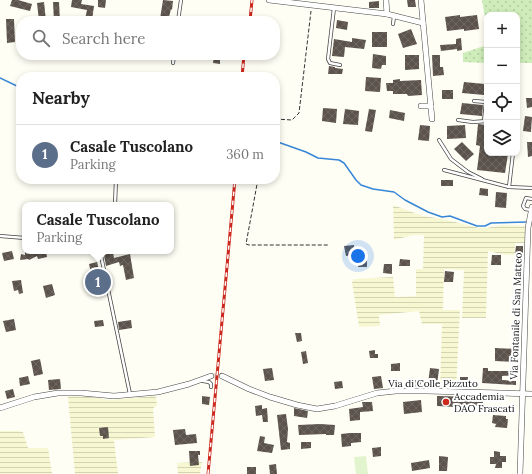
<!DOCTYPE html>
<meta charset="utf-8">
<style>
body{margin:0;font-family:Lora,serif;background:#f2f2f2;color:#222}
.controls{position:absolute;right:12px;top:12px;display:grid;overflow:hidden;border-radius:8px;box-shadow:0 2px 6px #0003}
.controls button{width:36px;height:36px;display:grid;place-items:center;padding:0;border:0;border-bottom:1px solid #e0e0e0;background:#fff;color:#222;font:20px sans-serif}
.you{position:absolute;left:358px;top:256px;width:14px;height:14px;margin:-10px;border:3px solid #fff;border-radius:50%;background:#1a73e8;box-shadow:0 0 0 6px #1a73e833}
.badge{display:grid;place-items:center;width:26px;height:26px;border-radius:50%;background:#ea580c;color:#fff;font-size:13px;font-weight:700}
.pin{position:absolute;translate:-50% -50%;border:2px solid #fff;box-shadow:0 1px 4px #0006}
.popup{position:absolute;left:22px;top:202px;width:152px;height:52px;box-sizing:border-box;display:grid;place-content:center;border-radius:8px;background:#fff;filter:drop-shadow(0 1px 3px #0005);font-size:13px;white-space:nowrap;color:#767676}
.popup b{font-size:15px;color:#222}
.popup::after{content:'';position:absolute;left:50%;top:100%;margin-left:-8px;border:8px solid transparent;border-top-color:#fff}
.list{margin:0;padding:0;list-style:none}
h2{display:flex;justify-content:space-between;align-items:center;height:52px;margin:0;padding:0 16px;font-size:17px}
h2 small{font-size:13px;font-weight:400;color:#767676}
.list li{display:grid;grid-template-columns:26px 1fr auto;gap:12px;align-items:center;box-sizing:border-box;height:60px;padding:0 16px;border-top:1px solid #e0e0e0}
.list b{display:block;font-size:15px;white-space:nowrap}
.list p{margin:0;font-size:13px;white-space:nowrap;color:#767676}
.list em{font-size:13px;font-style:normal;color:#767676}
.icon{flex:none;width:22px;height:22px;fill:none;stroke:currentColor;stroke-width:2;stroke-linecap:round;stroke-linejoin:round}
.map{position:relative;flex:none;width:532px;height:474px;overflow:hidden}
.search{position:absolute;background:#fff;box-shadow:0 2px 6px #0003;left:16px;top:16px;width:264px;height:44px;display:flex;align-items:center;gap:10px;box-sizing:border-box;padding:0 14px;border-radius:16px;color:#767676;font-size:15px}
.panel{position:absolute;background:#fff;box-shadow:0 2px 6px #0003;left:16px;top:72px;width:264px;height:112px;border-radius:16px}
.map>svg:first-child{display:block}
.farmland{fill:url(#farmland-rules)}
.grass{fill:url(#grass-dots)}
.pitch{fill:#e2f4cd}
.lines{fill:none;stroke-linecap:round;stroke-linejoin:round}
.stream{stroke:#3786d7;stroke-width:1.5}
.building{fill:url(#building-cross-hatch)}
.street-tunnel{stroke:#dbdad3;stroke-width:5;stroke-dasharray:5 2.5;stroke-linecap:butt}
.lane-casing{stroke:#444;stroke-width:4}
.street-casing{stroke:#444;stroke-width:6}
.path{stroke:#333;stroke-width:1;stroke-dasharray:4 2;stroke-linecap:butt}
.lane{stroke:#fff;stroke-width:2.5}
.street{stroke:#fff;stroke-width:5}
.rail-casing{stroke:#cc281d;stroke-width:3}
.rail{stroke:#fff;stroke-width:1.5;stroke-dasharray:4.5;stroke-linecap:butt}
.poi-dot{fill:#cc281d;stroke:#fff;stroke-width:1.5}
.labels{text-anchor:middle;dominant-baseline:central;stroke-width:4;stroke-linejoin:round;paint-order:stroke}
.street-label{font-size:10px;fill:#111;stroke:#fff}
.poi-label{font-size:10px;fill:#111;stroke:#fff;text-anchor:start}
</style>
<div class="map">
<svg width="532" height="474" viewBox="0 0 532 474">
<defs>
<pattern id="farmland-rules" width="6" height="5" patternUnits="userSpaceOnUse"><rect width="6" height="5" fill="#f7f8d2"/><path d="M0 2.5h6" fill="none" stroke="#d3d4b3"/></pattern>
<pattern id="grass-dots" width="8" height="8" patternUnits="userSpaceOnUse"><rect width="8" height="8" fill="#cfedba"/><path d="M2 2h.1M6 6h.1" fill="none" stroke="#b1ca9f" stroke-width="1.8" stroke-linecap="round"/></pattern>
<pattern id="building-cross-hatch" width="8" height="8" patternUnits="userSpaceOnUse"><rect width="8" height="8" fill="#5b534c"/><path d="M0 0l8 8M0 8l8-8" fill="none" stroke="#6e6762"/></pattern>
</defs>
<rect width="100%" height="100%" fill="#fffef5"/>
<!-- farmland -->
<g class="farmland">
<polygon points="393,205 423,216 443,219 479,228 487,228 502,225 526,226 526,243 515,243 515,255 507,255 488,251 486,318 462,318 464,270 444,269 443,310 460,310 456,389 440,389 442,324 422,324 419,311 379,315 380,326 359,327 352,282 354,279 393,277 395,297 416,296 416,269 423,269 424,235 413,235 394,240"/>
<polygon points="72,396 91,397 109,400 156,396 157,406 153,408 155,437 114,440 118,474 75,474 68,397"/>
<polygon points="0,431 18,431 23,432 28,448 48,448 52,474 0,474"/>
<polygon points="202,462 200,474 178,474 177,463"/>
</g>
<!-- grass -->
<g class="grass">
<polygon points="482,0 532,0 532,63 517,63 517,15 487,15 487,30"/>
<polygon points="487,45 487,63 463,62 463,53"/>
</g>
<!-- pitch -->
<polygon class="pitch" points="366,456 368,474 356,474 354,457"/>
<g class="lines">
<!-- stream -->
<g class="stream">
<polyline points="0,78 21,88"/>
<polyline points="275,141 306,152 318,158 339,160 344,163 356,180 361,185 373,189 394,192 405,200 428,212 442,217 450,216 477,226 485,226 491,223 527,222"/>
</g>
</g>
<!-- building -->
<g class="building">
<polygon points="12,0 18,0 32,4 30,11 10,6"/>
<polygon points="72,0 82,0 81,4 94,6 92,20 85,19 87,10 71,7"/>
<polygon points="98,0 106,0 105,8 98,7"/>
<polygon points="163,0 173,1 172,10 171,9 168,21 160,19"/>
<polygon points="407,0 415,0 416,7 408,7"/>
<polygon points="379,1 379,8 369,8 369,2"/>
<polygon points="44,2 46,21 39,21 37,3"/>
<polygon points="53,2 59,2 60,21 54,21"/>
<polygon points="460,15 460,17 477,15 479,29 464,31 464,29 447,31 445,17"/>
<polygon points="6,19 14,19 15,42 7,43"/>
<polygon points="337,20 348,22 347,30 336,28"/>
<polygon points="411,29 417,44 403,48 398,34"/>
<rect x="372" y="32" width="15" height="15"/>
<polygon points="352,38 366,40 364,49 345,47 344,57 332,56 334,39 352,42"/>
<polygon points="461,38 462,50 457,51 457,49 441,51 440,45 456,44 456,39"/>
<polygon points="373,54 386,56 386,65 382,65 381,69 372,68"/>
<polygon points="214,55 220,55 220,64 213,63"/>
<polygon points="405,55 419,55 419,69 405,70"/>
<polygon points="432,55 440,55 440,67 443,67 444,75 433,76"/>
<polygon points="329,66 335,67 335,68 343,69 342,74 328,74"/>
<polygon points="366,77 381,78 380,92 365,91"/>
<polygon points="400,79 400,81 421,80 422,95 408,96 407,94 393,94 393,91 387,91 386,83 393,83 393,80"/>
<polygon points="464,82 485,84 484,95 462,93"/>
<rect x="442" y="90" width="11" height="9"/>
<polygon points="526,98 532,98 532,107 527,108"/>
<polygon points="462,103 483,105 482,116 460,114"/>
<polygon points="323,108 337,109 336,123 322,121"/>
<polygon points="345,109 359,111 358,125 343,124"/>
<polygon points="369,109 376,110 372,132 365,131"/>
<polygon points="390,110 405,113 404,121 389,118"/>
<polygon points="525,116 532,117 531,132 523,131"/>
<polygon points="478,124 487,125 487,153 508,154 505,173 477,170 480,146 476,145"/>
<polygon points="420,125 430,126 429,141 418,140"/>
<polygon points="465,125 466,138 447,139 447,126"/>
<polygon points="462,142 474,154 466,161 454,149"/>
<polygon points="527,142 532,142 532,156 528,157"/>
<rect x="441" y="180" width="12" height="6"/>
<polygon points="480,188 488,189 488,196 479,195"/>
<polygon points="496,192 507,193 506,208 495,207"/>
<polygon points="354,245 355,255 346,256 344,246"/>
<polygon points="516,246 523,246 523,254 515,254"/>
<polygon points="12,251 14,259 4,261 2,253"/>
<polygon points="30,251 46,251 47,257 38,259 37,256 29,260 28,259 20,260 21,254 25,255 25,252"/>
<polygon points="113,252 114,258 130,254 134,278 126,280 123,265 120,266 119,262 106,266 104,255"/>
<polygon points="492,255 501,255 501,265 491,265"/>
<rect x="358" y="256" width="9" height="11"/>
<polygon points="400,259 410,260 410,266 399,266"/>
<polygon points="97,262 99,270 101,270 102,275 92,277 89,264"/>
<polygon points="384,264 392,264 392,274 383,273"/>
<polygon points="445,271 454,272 453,282 444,282"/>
<polygon points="21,280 23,293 19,294 18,290 14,291 12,281"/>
<polygon points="52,284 55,295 46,298 43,286"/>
<polygon points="14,319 16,330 6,332 3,321"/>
<polygon points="103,320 104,326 95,327 94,321"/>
<polygon points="131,320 132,328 119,330 118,322"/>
<polygon points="295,333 301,333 302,341 297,342"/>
<polygon points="495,348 518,349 517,362 495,361"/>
<polygon points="375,350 375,354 378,354 378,358 370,358 369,351"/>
<polygon points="306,351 308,363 303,364 301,352"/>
<polygon points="40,359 43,374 34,376 31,361"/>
<polygon points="400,363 400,371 391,371 391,364"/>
<polygon points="272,368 274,380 265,381 263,369"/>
<polygon points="430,368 439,369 437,385 428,384"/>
<polygon points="483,368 488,368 488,371 517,371 516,375 502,376 502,380 516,381 516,385 482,383"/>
<polygon points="28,376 30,384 20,386 19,378"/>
<polygon points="381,376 383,388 374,389 372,377"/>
<polygon points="460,377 468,377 467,388 460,388"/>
<polygon points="60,379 61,389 49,390 48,380"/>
<rect x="412" y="380" width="9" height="7"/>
<polygon points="342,381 343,388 335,389 334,382"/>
<polygon points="13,389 15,397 7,399 5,391"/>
<polygon points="202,396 210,397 209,405 202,404"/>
<polygon points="437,396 483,397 483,406 455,405 455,407 437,406"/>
<polygon points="421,400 422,412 404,414 403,402"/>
<polygon points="362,402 372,402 373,411 360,412 360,420 350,421 349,409 363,407"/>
<polygon points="262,405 262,409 267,408 268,422 263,422 262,415 256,416 255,406"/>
<polygon points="294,408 308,411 307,418 294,416"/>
<polygon points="286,414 288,429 287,442 290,443 290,449 281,450 277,415"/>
<polygon points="493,415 506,416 506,419 508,419 507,428 495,427 496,424 492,423"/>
<polygon points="320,424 335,425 334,435 326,435 326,434 299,435 298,425"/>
<polygon points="108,427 109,438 103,439 103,436 100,436 99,428"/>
<polygon points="185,429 186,435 196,434 197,443 175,445 173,430"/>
<polygon points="350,433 361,433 361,442 351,443 351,446 342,447 341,434"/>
<polygon points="260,436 265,437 264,443 274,445 272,453 257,451"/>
<polygon points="301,442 311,442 311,448 301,449"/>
<polygon points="381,447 381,456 373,457 372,448"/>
<polygon points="189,451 200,451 200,455 198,455 199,465 190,466"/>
<polygon points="494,451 500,452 500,456 506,456 506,462 502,462 502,468 495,468 496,464 490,464 490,457 494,457"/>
<polygon points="439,456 448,457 447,471 439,471"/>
<polygon points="429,460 430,468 412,471 411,463"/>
<polygon points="276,464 277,474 270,474 269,465"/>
<rect x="247" y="467" width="9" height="7"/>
</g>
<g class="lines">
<!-- street-tunnel -->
<polyline class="street-tunnel" points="211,376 222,376"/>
<defs>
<g id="lane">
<polyline points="334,8 328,59 330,63 340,65"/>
<polyline points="178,21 181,0"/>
<polyline points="393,24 394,16"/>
<polyline points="173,63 174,55"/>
<polyline points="474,101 486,102 484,121"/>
<polyline points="458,120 473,122 487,121"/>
<polyline points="439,140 451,159 468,172 482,179"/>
<polyline points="444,170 509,187 532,188"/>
<polyline points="509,187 513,153"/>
<polyline points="115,205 116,179"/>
<polyline points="531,210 525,209 523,206 526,198 532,199"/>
<polyline points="0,236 25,238"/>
<polyline points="100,251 130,394"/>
<polyline points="203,381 209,382 211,384 211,387"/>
</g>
<g id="street">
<polyline points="269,0 387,14 423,23"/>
<polyline points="386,0 387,14"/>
<polyline points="421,0 432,119"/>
<polyline points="421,106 431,106"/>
<polyline points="222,376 249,389 270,397 297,405 317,409 335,406 377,393 396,391 427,391 532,394"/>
<polyline points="0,408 34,397 58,393 81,393 114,396 158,392 189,384 211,376"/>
<polyline points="520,474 528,228 532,207"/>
</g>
</defs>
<!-- lane casing -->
<use href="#lane" class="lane-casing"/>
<!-- street casing -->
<use href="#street" class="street-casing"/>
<!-- path -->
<g class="path">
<polyline points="275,119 292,120 299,113 311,11"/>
<polyline points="258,179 246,244 249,245 328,245"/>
</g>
<!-- lane -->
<use href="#lane" class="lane"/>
<!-- street -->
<use href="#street" class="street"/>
<defs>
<g id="rail">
<polyline points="250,21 252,0"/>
<polyline points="242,77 244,55"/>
<polyline points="208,474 235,179"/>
</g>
</defs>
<!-- rail casing -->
<use href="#rail" class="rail-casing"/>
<!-- rail -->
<use href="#rail" class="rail"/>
</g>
<!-- markers -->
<circle class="poi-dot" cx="446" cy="402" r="4"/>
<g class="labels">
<!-- street labels -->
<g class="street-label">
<text transform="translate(516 316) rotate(-88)">Via Fontanile di San Matteo</text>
<text x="433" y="383">Via di Colle Pizzuto</text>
</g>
<!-- poi labels -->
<g class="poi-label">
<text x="454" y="396">Accademia<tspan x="454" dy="12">DAO Frascati</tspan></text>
</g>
</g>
</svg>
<div class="controls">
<button>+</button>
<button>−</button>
<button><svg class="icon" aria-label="locate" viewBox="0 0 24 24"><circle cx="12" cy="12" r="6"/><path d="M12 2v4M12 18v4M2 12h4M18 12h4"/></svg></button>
<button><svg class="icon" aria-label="layers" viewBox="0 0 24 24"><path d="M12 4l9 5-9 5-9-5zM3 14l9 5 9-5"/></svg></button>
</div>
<div class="you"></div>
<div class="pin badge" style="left:98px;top:282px;background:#5c6f8a">1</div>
<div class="popup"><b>Casale Tuscolano</b>Parking</div>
<div class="search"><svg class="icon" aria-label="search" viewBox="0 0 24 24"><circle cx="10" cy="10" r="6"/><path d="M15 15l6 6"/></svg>Search here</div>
<section class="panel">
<h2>Nearby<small></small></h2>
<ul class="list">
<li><span class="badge" style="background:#5c6f8a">1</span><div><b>Casale Tuscolano</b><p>Parking</p></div><em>360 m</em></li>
</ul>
</section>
</div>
